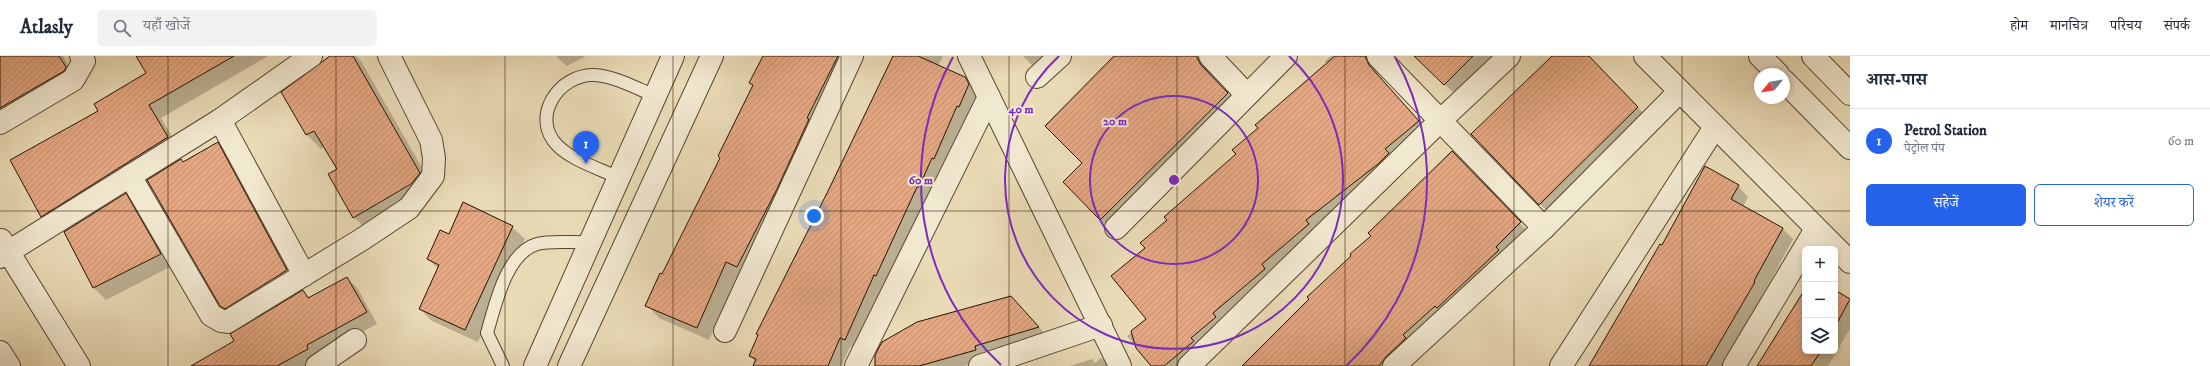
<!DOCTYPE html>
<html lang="hi">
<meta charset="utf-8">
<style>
body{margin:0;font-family:"IM FELL DW Pica","Noto Serif Devanagari",serif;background:#f2f2f3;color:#1f2937}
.controls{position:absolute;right:12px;bottom:12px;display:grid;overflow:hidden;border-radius:6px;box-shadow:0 2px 6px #0003}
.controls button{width:36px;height:36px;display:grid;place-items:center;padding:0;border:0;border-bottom:1px solid #e0e1e3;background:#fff;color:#1f2937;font:20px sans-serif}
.compass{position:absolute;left:1754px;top:12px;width:36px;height:36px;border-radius:50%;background:#fff;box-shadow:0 2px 6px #0003;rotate:240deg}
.you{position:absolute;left:814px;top:160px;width:14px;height:14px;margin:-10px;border:3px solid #fff;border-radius:50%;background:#1a73e8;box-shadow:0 0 0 6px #1a73e833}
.badge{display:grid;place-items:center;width:26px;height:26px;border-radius:50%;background:#2563eb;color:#fff;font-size:13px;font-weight:700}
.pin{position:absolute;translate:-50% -33px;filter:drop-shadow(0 1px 2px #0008)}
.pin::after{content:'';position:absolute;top:21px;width:14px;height:12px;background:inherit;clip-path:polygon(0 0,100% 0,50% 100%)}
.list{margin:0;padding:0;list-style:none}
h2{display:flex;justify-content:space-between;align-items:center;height:52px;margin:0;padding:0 16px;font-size:17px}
h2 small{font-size:13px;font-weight:400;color:#747a83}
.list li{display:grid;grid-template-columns:26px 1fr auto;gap:12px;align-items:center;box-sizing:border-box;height:64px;padding:0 16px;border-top:1px solid #e0e1e3}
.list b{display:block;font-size:15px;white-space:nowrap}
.list p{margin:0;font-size:13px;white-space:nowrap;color:#747a83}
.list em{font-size:13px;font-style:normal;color:#747a83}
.actions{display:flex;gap:8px;padding:12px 16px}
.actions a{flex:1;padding:9px 0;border:1px solid #2563eb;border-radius:6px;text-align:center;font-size:14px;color:#2563eb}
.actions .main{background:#2563eb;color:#fff}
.icon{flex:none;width:22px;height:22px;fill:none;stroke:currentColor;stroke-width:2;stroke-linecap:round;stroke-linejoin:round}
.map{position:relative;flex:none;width:1850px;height:310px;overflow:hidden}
header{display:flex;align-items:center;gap:24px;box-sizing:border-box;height:56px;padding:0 20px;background:#fff;border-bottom:1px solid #e0e1e3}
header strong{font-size:19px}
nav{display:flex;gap:22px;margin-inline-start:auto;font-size:14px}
.search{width:280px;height:36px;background:#f2f2f3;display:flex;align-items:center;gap:10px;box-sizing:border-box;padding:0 14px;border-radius:6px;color:#747a83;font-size:15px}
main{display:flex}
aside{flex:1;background:#fff}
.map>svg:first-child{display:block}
.shadow{fill:#0003}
.building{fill:url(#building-hatch);stroke:#241400}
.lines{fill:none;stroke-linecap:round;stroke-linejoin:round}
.service-casing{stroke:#56462e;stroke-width:14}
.minor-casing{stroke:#56462e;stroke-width:24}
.tertiary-casing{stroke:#56462e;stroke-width:24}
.service{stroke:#f1e8d0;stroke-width:12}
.minor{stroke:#f1e8d0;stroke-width:22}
.tertiary{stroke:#f1e8d0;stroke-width:22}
.grid{fill:none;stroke:#241400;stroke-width:1;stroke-opacity:0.55}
.ring{fill:none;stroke:#7b2cbf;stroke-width:2}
.centre{fill:#7b2cbf;stroke:#f1e8d0;stroke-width:2}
.ring-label{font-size:12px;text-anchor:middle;font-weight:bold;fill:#7b2cbf;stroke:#f1e8d0;stroke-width:4;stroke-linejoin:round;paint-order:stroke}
</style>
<header>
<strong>Atlasly</strong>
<div class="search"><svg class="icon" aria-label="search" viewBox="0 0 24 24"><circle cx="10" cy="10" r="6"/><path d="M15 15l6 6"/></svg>यहाँ खोजें</div>
<nav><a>होम</a><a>मानचित्र</a><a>परिचय</a><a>संपर्क</a></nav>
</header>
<main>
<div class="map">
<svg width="1850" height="310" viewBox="0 0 1850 310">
<defs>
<pattern id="building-hatch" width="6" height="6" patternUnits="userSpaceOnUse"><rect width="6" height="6" fill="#e3a783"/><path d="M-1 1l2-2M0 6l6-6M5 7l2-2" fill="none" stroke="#c38f6f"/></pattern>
</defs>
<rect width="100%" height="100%" fill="#eadbb7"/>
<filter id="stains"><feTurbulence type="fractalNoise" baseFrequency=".005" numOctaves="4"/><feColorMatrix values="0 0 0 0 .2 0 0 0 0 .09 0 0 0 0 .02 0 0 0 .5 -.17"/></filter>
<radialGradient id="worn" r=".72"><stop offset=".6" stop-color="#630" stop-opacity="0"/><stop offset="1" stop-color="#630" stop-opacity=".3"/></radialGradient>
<!-- shadow -->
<g class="shadow">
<polygon points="0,0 63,0 75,22 0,59"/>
<polygon points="137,0 268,0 161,62 180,94 54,173 41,160 99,55 147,18"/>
<polygon points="332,0 356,0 361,5 433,131 368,175 354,161 338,114 324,90 321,93 307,79 283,36"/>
<polygon points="556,0 586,0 567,10"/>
<polygon points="764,0 857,0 749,223 739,217 709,284 659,262 647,249 721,102 754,30 750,26"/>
<polygon points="893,0 943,0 938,10 965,22 975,32 978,39 944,112 942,111 929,141 927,140 886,229 884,228 855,293 850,291 841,310 754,310 756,306 750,300"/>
<polygon points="1023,0 1057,0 1040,17"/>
<polygon points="1116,0 1205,0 1200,5 1237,48 1110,173 1064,126 1083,107"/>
<polygon points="1331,0 1366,0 1376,12 1379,20 1428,76 1186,310 1152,310 1127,280 1148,263 1146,193 1168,165 1327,8 1325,5"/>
<polygon points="1415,0 1492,0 1455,38"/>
<polygon points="1553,0 1588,0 1647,61 1550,158 1540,148"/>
<polygon points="218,87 231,101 300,228 235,263 221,249 183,107"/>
<polygon points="1462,107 1530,178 1396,310 1248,310"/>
<polygon points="1738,130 1748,141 1743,151 1782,172 1793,183 1724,310 1591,310 1662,190"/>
<polygon points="126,139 138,151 172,210 106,244 94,232 65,176"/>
<polygon points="512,171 525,183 478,286 432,265 420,253 438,213 428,203 449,179"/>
<polygon points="347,222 358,233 377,268 317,300 307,310 193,310 236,286 303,235 310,242"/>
<polygon points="1805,235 1805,295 1835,295 1835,235 1850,245 1850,273 1828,310 1758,310"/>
<polygon points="1021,252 1048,281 986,304 964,310 876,310"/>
<polygon points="1101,302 1110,310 1070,310 1092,303 1095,307"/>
</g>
<!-- building -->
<g class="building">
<polygon points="0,0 59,0 66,11 64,15 0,52"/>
<polygon points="136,0 234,0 149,49 168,81 41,161 10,104 98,55 94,48 146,17"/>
<polygon points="330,0 353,0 420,117 411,128 353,162 328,118 337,113 314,75 306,79 281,36"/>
<polygon points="763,0 838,0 807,62 809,63 777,133 737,211 726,206 697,272 645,250 660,217 662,218 720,102 718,100 753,29 749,27"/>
<polygon points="893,0 918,0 965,21 969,28 959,51 957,50 934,103 932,102 919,131 917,131 876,220 874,219 845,284 840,282 828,310 753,310 756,303 749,300 758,279 756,278 829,133"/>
<polygon points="1114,0 1196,0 1201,9 1228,37 1100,164 1063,126 1082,107 1045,70"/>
<polygon points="1335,0 1365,0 1369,9 1419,65 1385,93 1389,97 1378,108 1306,164 1309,168 1262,208 1265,213 1213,257 1216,261 1191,282 1194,285 1164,310 1151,310 1136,292 1131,275 1146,263 1111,220 1145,192 1140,187 1167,164 1164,161 1236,98 1232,94 1258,72 1255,69"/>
<polygon points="1414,0 1473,0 1444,29"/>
<polygon points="1552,0 1589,0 1638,51 1539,149 1471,78"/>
<polygon points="218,86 287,214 225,253 220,250 147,124 181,103 183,106"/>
<polygon points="1452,95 1521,166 1496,191 1499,194 1437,252 1435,250 1403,279 1406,282 1386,301 1379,310 1242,310 1309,243 1307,241 1351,200 1350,198 1371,180 1368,177"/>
<polygon points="1705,110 1739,129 1731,143 1783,172 1754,225 1755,226 1706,310 1589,310 1660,188 1662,189"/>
<polygon points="126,137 161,198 93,232 64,176"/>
<polygon points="463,146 513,170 465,274 419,253 439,209 427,203 440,174 449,178"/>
<polygon points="347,221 367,256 307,289 308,293 277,310 191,310 234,285 230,278 303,234 308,242"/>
<polygon points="1805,233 1805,295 1821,295 1811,310 1757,310"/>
<polygon points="1835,234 1850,243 1835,271"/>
<polygon points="1011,240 1039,271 975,290 976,294 919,310 875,310 875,299 882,286 917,266"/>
</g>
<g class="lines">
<defs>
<g id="service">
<path d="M619 122C601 113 571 104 557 89 530 61 559 18 594 19 615 20 636 32 655 40"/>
<path d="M503 310 487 277C495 250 506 197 537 188 551 184 575 187 590 186"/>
</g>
<g id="minor">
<polyline points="969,0 1120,310"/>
<polyline points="1210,0 1247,39"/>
<polyline points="1378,0 1544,172"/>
<polyline points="1645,0 1850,206"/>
<polyline points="1037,21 1060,0"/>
<polyline points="220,64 304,219"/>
<polyline points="0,67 73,24 84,5 81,0"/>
<polyline points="130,120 211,259 221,265 227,266 361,184 409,152 433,120 434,102 431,84 389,0"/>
<polyline points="1116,172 1286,0"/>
<polyline points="1,184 79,310"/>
<polyline points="0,201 220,64 311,0"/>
<polyline points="725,275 852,0"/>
<polyline points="0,296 9,310"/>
<polyline points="317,310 355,284"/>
<polyline points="856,310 989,41"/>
<polyline points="980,310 1101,269"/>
<polyline points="1189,310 1440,65 1509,0"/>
<polyline points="1394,310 1544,172 1679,36"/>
<polyline points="1561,310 1715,71"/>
<polyline points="1734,310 1816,173"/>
</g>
<g id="tertiary">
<polyline points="1760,0 1778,18"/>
<polyline points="1813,0 1850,38"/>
<polyline points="1784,25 1850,92"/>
<polyline points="535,310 673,0"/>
<polyline points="569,310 712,0"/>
</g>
</defs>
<!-- service casing -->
<use href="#service" class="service-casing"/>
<!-- minor casing -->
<use href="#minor" class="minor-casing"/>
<!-- tertiary casing -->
<use href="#tertiary" class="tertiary-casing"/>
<!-- service -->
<use href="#service" class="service"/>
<!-- minor -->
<use href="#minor" class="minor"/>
<!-- tertiary -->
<use href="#tertiary" class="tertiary"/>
</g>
<!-- grid -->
<path class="grid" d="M168 0V310M336 0V310M505 0V310M673 0V310M841 0V310M1009 0V310M1177 0V310M1345 0V310M1514 0V310M1682 0V310M0 155H1850"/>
<!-- distance rings -->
<g class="ring">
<circle cx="1174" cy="124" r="84"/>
<path d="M1289 0A169 169 0 1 1 1059 0"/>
<path d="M1001 309A253 253 0 0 1 953 1M1395 1A253 253 0 0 1 1347 309"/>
</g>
<circle cx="1174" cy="124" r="6" class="centre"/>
<g class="ring-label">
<text x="1021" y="57">40 m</text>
<text x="1115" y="69">20 m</text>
<text x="921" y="128">60 m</text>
</g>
<rect width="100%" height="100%" filter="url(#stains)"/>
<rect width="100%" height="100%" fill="url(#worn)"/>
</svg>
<div class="controls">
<button>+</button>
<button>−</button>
<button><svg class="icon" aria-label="layers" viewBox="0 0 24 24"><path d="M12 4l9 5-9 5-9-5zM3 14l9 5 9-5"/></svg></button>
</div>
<svg class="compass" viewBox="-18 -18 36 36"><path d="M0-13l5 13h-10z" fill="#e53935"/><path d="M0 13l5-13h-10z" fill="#747a83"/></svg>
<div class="you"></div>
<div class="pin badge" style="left:586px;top:108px">1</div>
</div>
<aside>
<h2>आस-पास<small></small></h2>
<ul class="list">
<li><span class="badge">1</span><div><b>Petrol Station</b><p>पेट्रोल पंप</p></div><em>60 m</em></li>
</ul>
<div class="actions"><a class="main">सहेजें</a><a>शेयर करें</a></div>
</aside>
</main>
